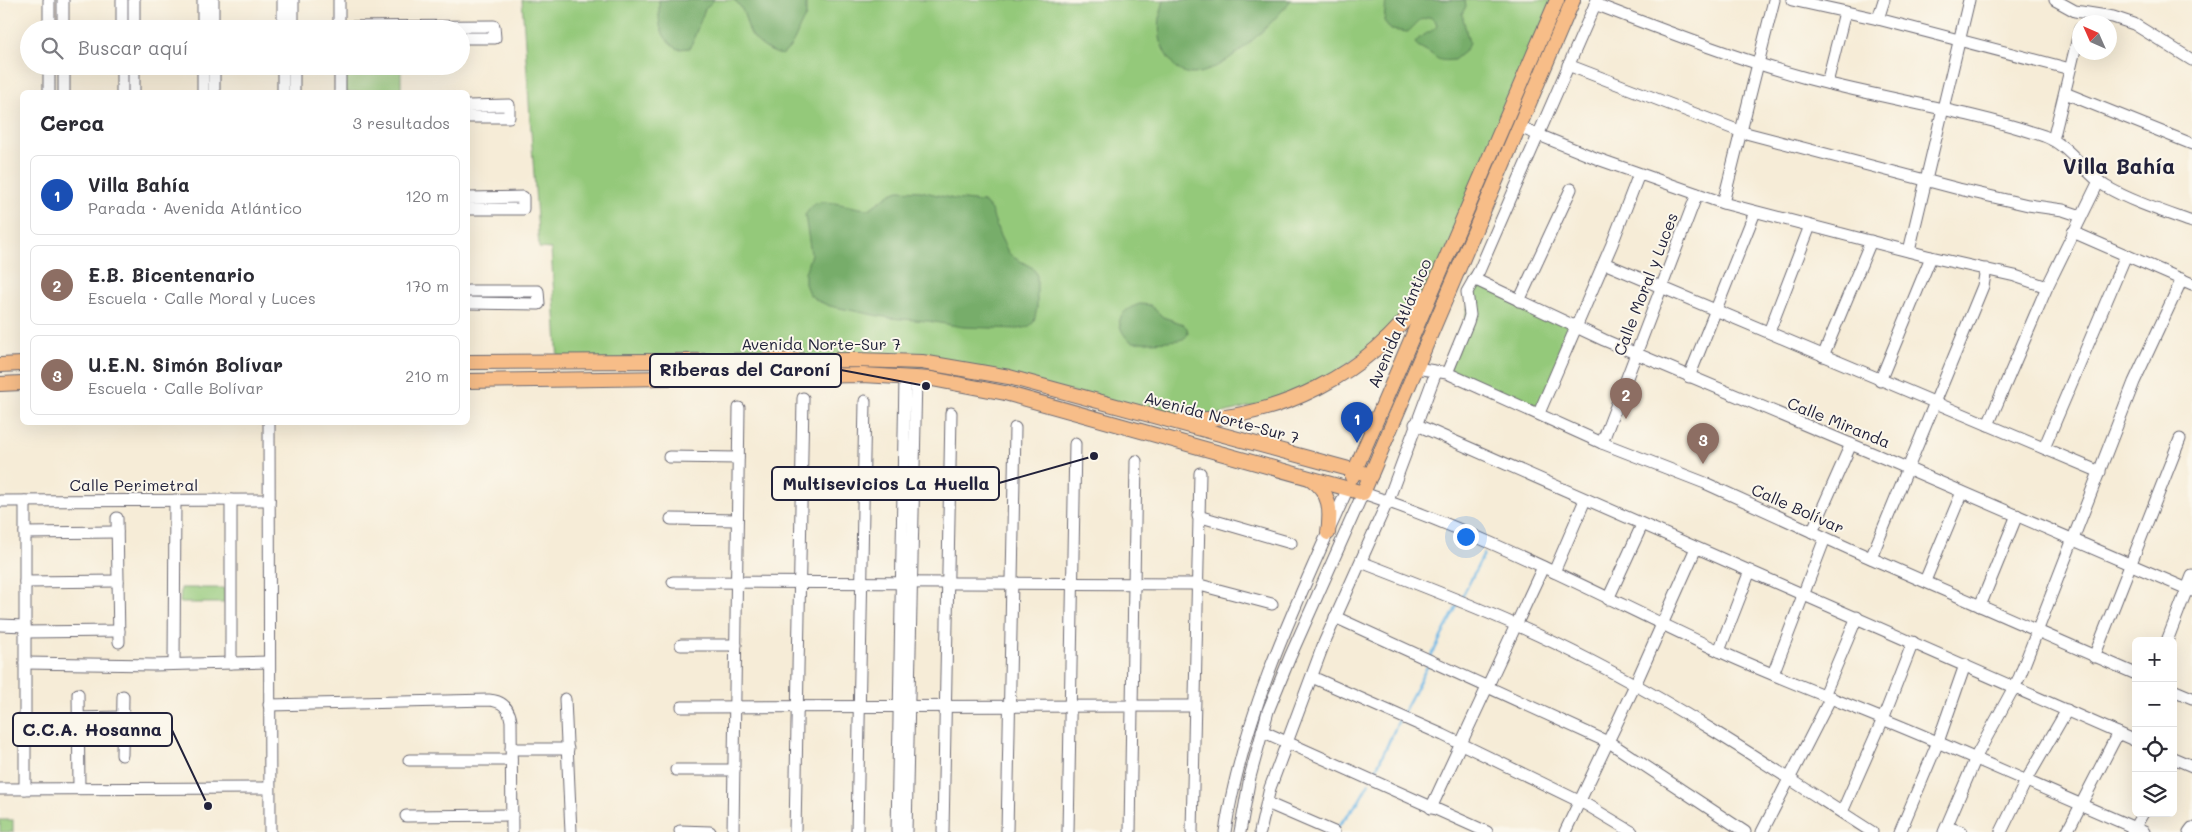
<!DOCTYPE html>
<html lang="es">
<meta charset="utf-8">
<style>
body{margin:0;font-family:Mali,sans-serif;background:#f2f2f3;color:#2b2b33}
.controls{position:absolute;right:15px;bottom:15px;display:grid;overflow:hidden;border-radius:8px;box-shadow:0 5px 20px #0002}
.controls button{width:45px;height:45px;display:grid;place-items:center;padding:0;border:0;border-bottom:1px solid #e1e1e2;background:#fff;color:#2b2b33;font:25px sans-serif}
.compass{position:absolute;left:2072px;top:15px;width:45px;height:45px;border-radius:50%;background:#fff;box-shadow:0 5px 20px #0002;rotate:315deg}
.you{position:absolute;left:1465px;top:536px;width:18px;height:18px;margin:-12px;border:4px solid #fff;border-radius:50%;background:#1a73e8;box-shadow:0 0 0 8px #1a73e833}
.badge{display:grid;place-items:center;width:32px;height:32px;border-radius:50%;background:#111827;color:#fff;font-size:16px;font-weight:700}
.pin{position:absolute;translate:-50% -41px;filter:drop-shadow(0 1px 2px #0008)}
.pin::after{content:'';position:absolute;top:26px;width:18px;height:15px;background:inherit;clip-path:polygon(0 0,100% 0,50% 100%)}
.list{margin:0;padding:0;list-style:none}
h2{display:flex;justify-content:space-between;align-items:center;height:65px;margin:0;padding:0 20px;font-size:21px}
h2 small{font-size:16px;font-weight:400;color:#7c7c81}
.list li{display:grid;grid-template-columns:32px 1fr auto;gap:15px;align-items:center;box-sizing:border-box;height:80px;margin:0 10px 10px;padding:0 10px;border:1px solid #e1e1e2;border-radius:8px}
.list b{display:block;font-size:19px;white-space:nowrap}
.list p{margin:0;font-size:16px;white-space:nowrap;color:#7c7c81}
.list em{font-size:16px;font-style:normal;color:#7c7c81}
.icon{flex:none;width:28px;height:28px;fill:none;stroke:currentColor;stroke-width:2;stroke-linecap:round;stroke-linejoin:round}
.map{position:relative;flex:none;width:2192px;height:832px;overflow:hidden}
.search{position:absolute;background:#fff;box-shadow:0 5px 20px #0002;left:20px;top:20px;width:450px;height:55px;display:flex;align-items:center;gap:12px;box-sizing:border-box;padding:0 18px;border-radius:28px;color:#7c7c81;font-size:19px}
.panel{position:absolute;background:#fff;box-shadow:0 5px 20px #0002;left:20px;top:90px;width:450px;height:335px;border-radius:8px}
.map>svg:first-child{display:block}
.green{fill:#94c97a;stroke:#5b765a}
.forest{fill:#77ad6a;stroke:#4c6852}
.lines{fill:none;stroke-linecap:round;stroke-linejoin:round}
.stream{stroke:#6eb7e6;stroke-width:2.5}
.minor-casing{stroke:#6c6972;stroke-width:13}
.major-casing{stroke:#6c6972;stroke-width:16}
.minor{stroke:#fff;stroke-width:11}
.major{stroke:#f7bd88;stroke-width:14}
.labels{text-anchor:middle;dominant-baseline:central;stroke-width:4;stroke-linejoin:round;paint-order:stroke}
.street-label{font-size:16px;fill:#22223b;stroke:#fbf7ec}
.district-label{font-size:21px;font-weight:bold;fill:#22223b;stroke:#fbf7ec}
.leader{fill:none;stroke:#22223b;stroke-width:2}
.callout-dot{fill:#22223b;stroke:#fbf7ec;stroke-width:2}
.callout{fill:#fbf7ec;stroke:#22223b;stroke-width:2}
.callout-label{font-size:18px;text-anchor:middle;font-weight:bold;fill:#22223b}
</style>
<div class="map">
<svg width="2192" height="832" viewBox="0 0 2192 832">
<rect width="100%" height="100%" fill="#fbf7ec"/>
<filter id="ink" filterUnits="userSpaceOnUse"><feTurbulence type="fractalNoise" baseFrequency=".02" numOctaves="2"/><feDisplacementMap in="SourceGraphic" scale="10" xChannelSelector="R" yChannelSelector="G"/><feConvolveMatrix kernelMatrix="1 2 1 2 8 2 1 2 1" color-interpolation-filters="sRGB"/></filter>
<filter id="wash" filterUnits="userSpaceOnUse"><feTurbulence type="fractalNoise" baseFrequency=".0096" numOctaves="4" result="noise"/><feDisplacementMap in="SourceGraphic" scale="20" xChannelSelector="R" yChannelSelector="G"/><feGaussianBlur stdDeviation="1.12" result="paint"/><feColorMatrix in="noise" values="0 0 0 0 0 0 0 0 0 0 0 0 0 0 0 0 0 1.4 0 .05"/><feComposite in="paint" operator="in"/></filter>
<g filter="url(#wash)">
<rect width="100%" height="100%" fill="#f6ecd7"/>
<!-- green -->
<g class="green">
<polygon points="522,0 1557,0 1441,269 1403,322 1312,391 1195,420 962,367 558,362 551,249 539,248"/>
<rect x="340" y="66" width="61" height="26"/>
<polygon points="1474,279 1577,328 1539,413 1447,373 1457,352"/>
<polygon points="181,588 224,588 224,603 180,603"/>
<rect x="0" y="820" width="13" height="12"/>
</g>
<!-- forest -->
<g class="forest">
<path d="M659 0H714L705 9 690 48 678 49C657 35 659 23 659 0Z"/>
<path d="M734 0H806V16C796 30 797 44 782 55 771 53 755 43 750 32 745 21 745 8 734 0Z"/>
<path d="M1164 0H1291C1275 21 1212 86 1183 72 1177 70 1173 64 1169 59 1156 41 1158 20 1164 0Z"/>
<path d="M1386 0H1465L1466 6 1462 14 1469 43 1466 50 1454 60C1435 62 1439 58 1425 50 1420 47 1418 47 1415 43 1421 34 1430 34 1437 26L1436 22 1430 17 1420 20 1408 32 1391 30 1384 21Z"/>
<path d="M899 190 921 191 954 199 983 202 987 205 991 210 1000 236 1008 252 1013 257 1033 268 1037 276V308L1034 322 1028 327 1019 329 963 327 928 321 889 318 830 306 818 301 809 294 805 284V273L811 254 805 215C808 211 812 205 817 203 829 199 855 209 869 209L891 193Z"/>
<path d="M1140 304 1150 305 1163 317 1183 324 1187 328 1188 334C1186 336 1185 338 1183 339 1179 341 1137 343 1133 342 1127 340 1125 336 1122 331 1114 316 1127 308 1140 304Z"/>
</g>
<g class="lines">
<!-- stream -->
<g class="stream">
<polyline points="1462,597 1484,554"/>
<polyline points="1431,657 1458,604"/>
<polyline points="1403,713 1428,665"/>
<polyline points="1373,776 1399,720"/>
<polyline points="1336,829 1359,801 1369,783"/>
</g>
</g>
</g>
<g filter="url(#ink)">
<g class="lines">
<defs>
<g id="minor">
<polyline points="49,0 49,29"/>
<polyline points="63,0 63,29"/>
<polyline points="122,0 122,29"/>
<polyline points="134,0 134,29"/>
<polyline points="203,0 203,29"/>
<polyline points="213,0 213,29"/>
<polyline points="283,0 283,29"/>
<polyline points="293,0 293,29"/>
<polyline points="339,0 339,29"/>
<polyline points="1792,0 1878,19 2070,69"/>
<polyline points="2055,0 2075,11 2113,17 2134,24 2192,60"/>
<path d="M1595 4C1665 31 1734 58 1806 78 1884 99 1966 110 2044 136 2069 145 2083 171 2105 186 2130 201 2164 212 2192 222"/>
<polyline points="1878,19 1884,0"/>
<polyline points="339,27 494,26 495,38 461,38"/>
<polyline points="1568,65 1742,132 1959,189 2028,205 2063,210 2081,216"/>
<polyline points="49,66 49,92"/>
<polyline points="64,66 64,92"/>
<polyline points="122,66 122,92"/>
<polyline points="134,66 134,92"/>
<polyline points="203,66 203,92"/>
<polyline points="214,66 214,92"/>
<polyline points="283,66 283,92"/>
<polyline points="294,66 294,92"/>
<polyline points="340,66 340,92"/>
<polyline points="1827,83 1845,12"/>
<polyline points="2065,93 2192,144"/>
<polyline points="468,106 509,105 509,117 468,117"/>
<polyline points="1519,127 1598,159 1723,203 1931,257 2015,276 2047,287"/>
<polyline points="2053,140 2080,29"/>
<polyline points="468,198 523,197 523,209 468,209"/>
<polyline points="1723,203 1774,0"/>
<polyline points="2073,232 2192,284"/>
<polyline points="1909,251 1969,0"/>
<polyline points="1604,263 2100,472"/>
<polyline points="1474,279 1604,340 1879,456 2192,591"/>
<polyline points="468,291 538,291 539,304 468,303"/>
<polyline points="1519,301 1571,189"/>
<polyline points="1769,332 1810,226"/>
<polyline points="1823,356 1871,241"/>
<polyline points="1416,368 1447,373 1602,443 1705,483 1850,549 2136,674"/>
<polyline points="1447,373 1468,322 1470,315 1467,292 1479,271 1597,0"/>
<polyline points="1689,377 1755,212"/>
<polyline points="1880,381 1931,257"/>
<polyline points="1539,413 1612,244 1639,174"/>
<polyline points="269,422 270,832"/>
<path d="M1415 424C1655 531 1896 634 2136 741"/>
<polyline points="1988,425 2047,287 2099,181"/>
<polyline points="1602,443 1697,194"/>
<polyline points="2044,448 2126,255"/>
<polyline points="669,457 738,458"/>
<polyline points="0,501 269,500"/>
<polyline points="1198,516 1291,543"/>
<polyline points="117,518 119,642"/>
<polyline points="671,519 737,520"/>
<polyline points="1812,532 1851,444"/>
<polyline points="25,533 117,532"/>
<polyline points="1871,558 1983,286 1986,269"/>
<path d="M1361 562C1439 592 1516 622 1591 661 1688 711 1780 773 1872 832"/>
<polyline points="1554,572 1585,500"/>
<polyline points="1925,581 1962,492"/>
<polyline points="25,582 118,581"/>
<polyline points="673,582 1196,584 1272,604"/>
<polyline points="1608,599 1642,525"/>
<polyline points="1980,606 2017,515"/>
<polyline points="1335,617 1612,744 1745,832"/>
<polyline points="0,625 25,626"/>
<polyline points="25,632 119,631"/>
<polyline points="2167,641 2192,576"/>
<polyline points="681,645 736,645"/>
<polyline points="1719,651 1750,571"/>
<polyline points="2094,657 2180,439"/>
<polyline points="25,663 153,665 269,662"/>
<polyline points="231,663 231,500"/>
<polyline points="174,664 175,500"/>
<polyline points="1773,674 1825,538"/>
<polyline points="1312,677 1443,735 1587,805 1632,832"/>
<polyline points="2173,690 2192,698"/>
<polyline points="78,694 79,788"/>
<polyline points="1824,695 1857,617"/>
<polyline points="565,699 571,832"/>
<path d="M269 705 489 700C503 701 509 708 511 721L512 832"/>
<polyline points="682,707 1194,706"/>
<polyline points="78,718 123,717"/>
<polyline points="1262,731 1487,832"/>
<polyline points="78,735 122,734"/>
<polyline points="511,749 568,749"/>
<polyline points="122,755 123,696"/>
<polyline points="2173,758 2192,766"/>
<polyline points="409,760 511,760"/>
<polyline points="676,770 734,770"/>
<polyline points="0,789 269,788"/>
<polyline points="25,789 25,501"/>
<polyline points="1267,803 1334,832"/>
<polyline points="1431,808 1543,567"/>
<polyline points="1842,812 1883,719 1913,642"/>
<polyline points="406,816 512,815"/>
<polyline points="1947,827 1962,832"/>
<polyline points="680,831 710,832"/>
<polyline points="733,832 739,408"/>
<polyline points="795,832 803,398"/>
<polyline points="857,832 865,401"/>
<polyline points="897,832 905,377"/>
<polyline points="906,832 916,377"/>
<polyline points="943,832 951,413"/>
<polyline points="1007,832 1015,428"/>
<polyline points="1068,832 1075,444"/>
<polyline points="1130,832 1136,461"/>
<polyline points="1192,832 1200,473"/>
<path d="M1225 832C1244 710 1298 600 1348 488"/>
<path d="M1240 832 1250 777 1268 711 1290 657 1363 493C1490 535 1608 600 1730 656 1795 685 1863 710 1928 738 2000 769 2072 800 2144 832"/>
<polyline points="1260,832 1270,788 1324,643 1389,498 1436,372"/>
<polyline points="1565,832 1635,685 1696,548"/>
<polyline points="1762,832 1831,697"/>
<polyline points="1900,832 1938,742 1965,665"/>
<polyline points="1944,832 1978,753 2019,678 2134,382 2182,279"/>
<polyline points="2001,832 2026,781 2067,710"/>
<polyline points="2067,832 2118,733"/>
<polyline points="2132,832 2143,813"/>
<polyline points="2189,832 2192,828"/>
</g>
<g id="major">
<polyline points="468,362 855,360 922,362 1009,377 1371,475"/>
<polyline points="0,365 22,364"/>
<polyline points="468,381 863,375 932,379 1005,393 1363,493 1573,0"/>
<polyline points="0,384 22,383"/>
<path d="M1182 420C1277 420 1368 375 1423 297"/>
<polyline points="1352,477 1557,0"/>
<path d="M1311 479C1331 493 1331 511 1328 533"/>
</g>
</defs>
<!-- minor casing -->
<use href="#minor" class="minor-casing"/>
<!-- major casing -->
<use href="#major" class="major-casing"/>
<!-- minor -->
<use href="#minor" class="minor"/>
<!-- major -->
<use href="#major" class="major"/>
</g>
</g>
<g class="labels">
<!-- street labels -->
<g class="street-label">
<text transform="translate(1645 284) rotate(-69)">Calle Moral y Luces</text>
<text transform="translate(1399 323) rotate(-67)">Avenida Atlántico</text>
<text x="821" y="343">Avenida Norte-Sur 7</text>
<text transform="translate(1222 417) rotate(15)">Avenida Norte-Sur 7</text>
<text transform="translate(1839 422) rotate(22)">Calle Miranda</text>
<text x="134" y="484">Calle Perimetral</text>
<text transform="translate(1798 508) rotate(24)">Calle Bolívar</text>
</g>
<!-- district labels -->
<g class="district-label">
<text x="2119" y="165">Villa Bahía</text>
</g>
</g>
<!-- callouts -->
<path class="leader" d="M926 386L841 370M1094 456L999 483M208 806L172 730"/>
<g class="callout-dot">
<circle cx="926" cy="386" r="5"/>
<circle cx="1094" cy="456" r="5"/>
<circle cx="208" cy="806" r="5"/>
</g>
<g class="callout">
<rect x="650" y="354" width="191" height="33" rx="5"/>
<rect x="772" y="467" width="227" height="33" rx="5"/>
<rect x="13" y="713" width="159" height="33" rx="5"/>
</g>
<g class="callout-label">
<text x="745" y="376">Riberas del Caroní</text>
<text x="886" y="490">Multisevicios La Huella</text>
<text x="92" y="736">C.C.A. Hosanna</text>
</g>
</svg>
<div class="controls">
<button>+</button>
<button>−</button>
<button><svg class="icon" aria-label="locate" viewBox="0 0 24 24"><circle cx="12" cy="12" r="6"/><path d="M12 2v4M12 18v4M2 12h4M18 12h4"/></svg></button>
<button><svg class="icon" aria-label="layers" viewBox="0 0 24 24"><path d="M12 4l9 5-9 5-9-5zM3 14l9 5 9-5"/></svg></button>
</div>
<svg class="compass" viewBox="-18 -18 36 36"><path d="M0-13l5 13h-10z" fill="#e53935"/><path d="M0 13l5-13h-10z" fill="#7c7c81"/></svg>
<div class="you"></div>
<div class="pin badge" style="left:1357px;top:443px;background:#1a4fb4">1</div>
<div class="pin badge" style="left:1626px;top:419px;background:#8d6e63">2</div>
<div class="pin badge" style="left:1703px;top:464px;background:#8d6e63">3</div>
<div class="search"><svg class="icon" aria-label="search" viewBox="0 0 24 24"><circle cx="10" cy="10" r="6"/><path d="M15 15l6 6"/></svg>Buscar aquí</div>
<section class="panel">
<h2>Cerca<small>3 resultados</small></h2>
<ul class="list">
<li><span class="badge" style="background:#1a4fb4">1</span><div><b>Villa Bahía</b><p>Parada · Avenida Atlántico</p></div><em>120 m</em></li>
<li><span class="badge" style="background:#8d6e63">2</span><div><b>E.B. Bicentenario</b><p>Escuela · Calle Moral y Luces</p></div><em>170 m</em></li>
<li><span class="badge" style="background:#8d6e63">3</span><div><b>U.E.N. Simón Bolívar</b><p>Escuela · Calle Bolívar</p></div><em>210 m</em></li>
</ul>
</section>
</div>
